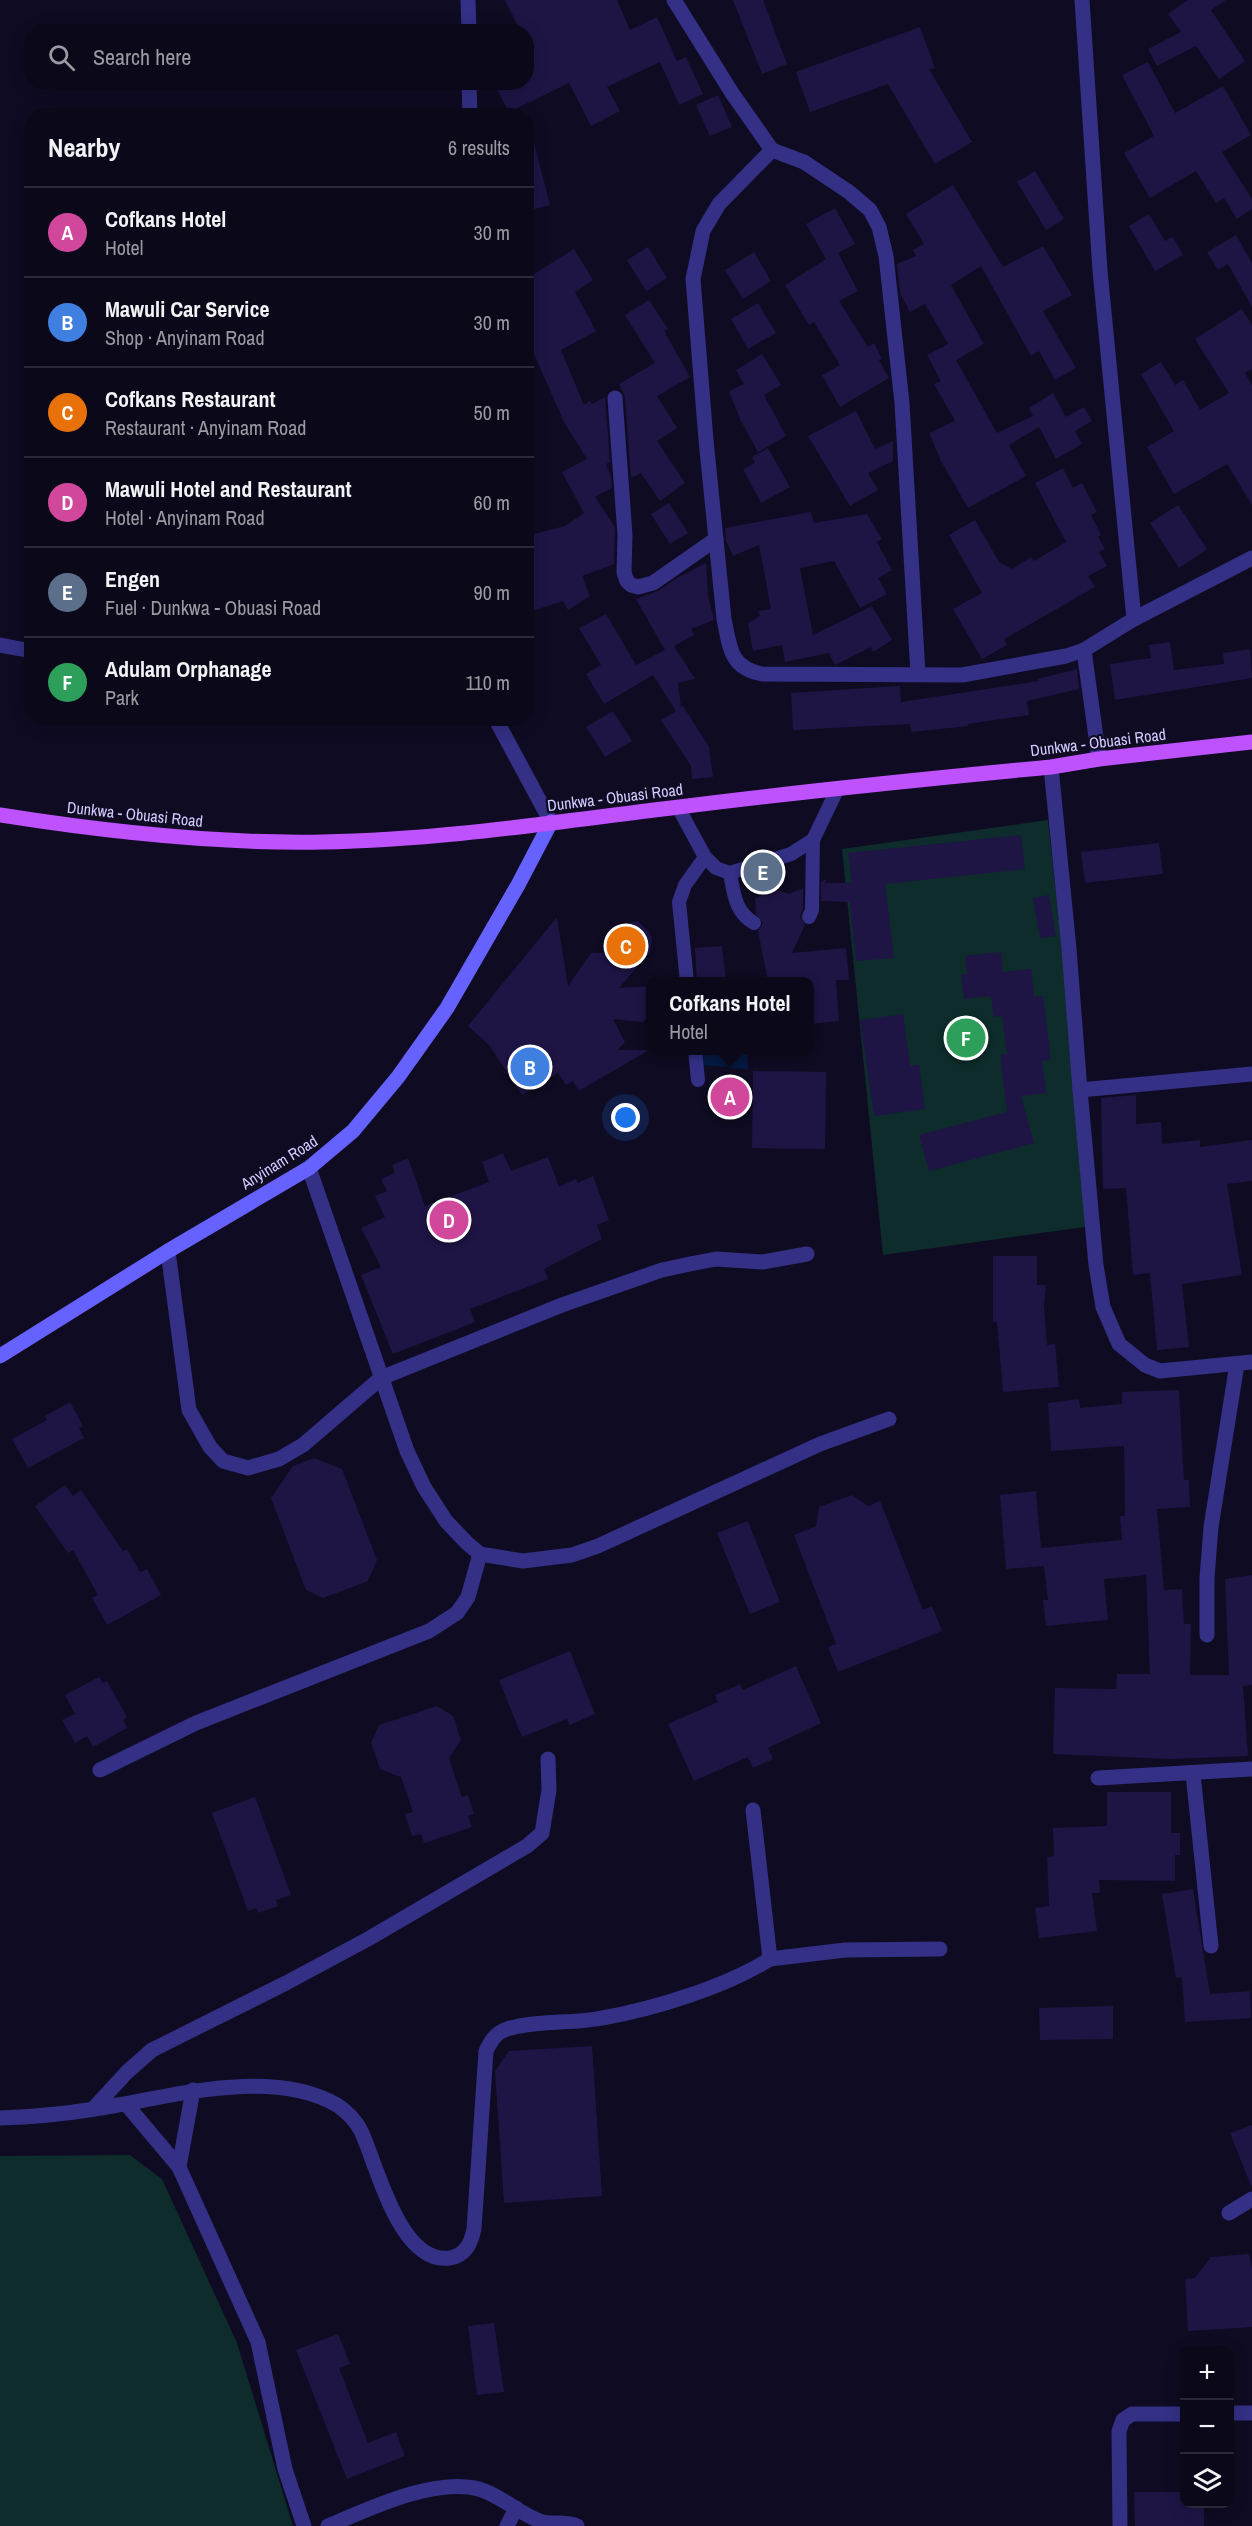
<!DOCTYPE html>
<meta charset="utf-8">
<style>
body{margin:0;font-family:"Archivo Narrow",sans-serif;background:#141123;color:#f1f3f6}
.controls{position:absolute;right:18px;bottom:18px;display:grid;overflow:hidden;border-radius:12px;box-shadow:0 3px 15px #0003}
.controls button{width:54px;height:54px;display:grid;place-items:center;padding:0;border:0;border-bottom:2px solid #2b2939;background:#0b081a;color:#f1f3f6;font:30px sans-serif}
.you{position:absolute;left:626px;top:1118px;width:21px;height:21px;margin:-15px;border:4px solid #fff;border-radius:50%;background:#1a73e8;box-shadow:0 0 0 9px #1a73e833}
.badge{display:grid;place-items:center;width:39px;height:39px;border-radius:50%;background:#ea580c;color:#fff;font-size:20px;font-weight:700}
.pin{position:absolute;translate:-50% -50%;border:3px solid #fff;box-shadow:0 2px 6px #0006}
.popup{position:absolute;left:646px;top:977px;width:168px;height:78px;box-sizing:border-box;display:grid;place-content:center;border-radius:12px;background:#0b081a;filter:drop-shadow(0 2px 4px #0005);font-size:20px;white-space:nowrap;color:#9a9aa2}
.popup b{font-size:22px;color:#f1f3f6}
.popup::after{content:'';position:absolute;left:50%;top:100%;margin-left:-12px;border:12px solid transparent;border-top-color:#0b081a}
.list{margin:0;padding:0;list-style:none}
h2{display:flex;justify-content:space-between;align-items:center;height:78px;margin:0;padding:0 24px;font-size:26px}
h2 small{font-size:20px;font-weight:400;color:#9a9aa2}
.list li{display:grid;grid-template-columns:39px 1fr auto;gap:18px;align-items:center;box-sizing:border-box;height:90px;padding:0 24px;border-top:2px solid #2b2939}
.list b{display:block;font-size:22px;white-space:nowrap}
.list p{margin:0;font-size:20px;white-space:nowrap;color:#9a9aa2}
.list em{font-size:20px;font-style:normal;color:#9a9aa2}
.icon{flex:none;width:33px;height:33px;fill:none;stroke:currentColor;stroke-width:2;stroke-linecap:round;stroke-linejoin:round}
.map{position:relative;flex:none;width:1252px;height:2526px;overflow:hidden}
.search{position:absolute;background:#0b081a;box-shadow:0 3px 15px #0003;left:24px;top:24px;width:510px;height:66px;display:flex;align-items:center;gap:15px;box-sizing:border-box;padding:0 21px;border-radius:24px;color:#9a9aa2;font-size:22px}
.panel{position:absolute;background:#0b081a;box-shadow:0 3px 15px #0003;left:24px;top:108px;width:510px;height:618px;border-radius:24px}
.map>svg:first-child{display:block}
.green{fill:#0d2c2b}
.water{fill:#041a42}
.building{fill:#1e1545}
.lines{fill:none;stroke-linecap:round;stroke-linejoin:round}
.lane{stroke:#333086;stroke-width:14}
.street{stroke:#333086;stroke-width:15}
.secondary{stroke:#6662ff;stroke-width:15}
.primary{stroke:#be52ff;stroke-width:15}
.labels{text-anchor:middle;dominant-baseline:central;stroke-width:4.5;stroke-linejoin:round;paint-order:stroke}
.street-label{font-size:16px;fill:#d1cbff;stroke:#0f0b22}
</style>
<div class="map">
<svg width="1252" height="2526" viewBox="0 0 1252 2526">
<rect width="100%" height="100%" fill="#0f0b22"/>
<!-- green -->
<g class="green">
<polygon points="1048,820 1092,1226 883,1255 842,849"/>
<polygon points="130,2155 162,2179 237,2343 293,2526 0,2526 0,2156"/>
</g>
<!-- water -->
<polygon class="water" points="702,1051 747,1051 748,1069 701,1065"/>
<!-- building -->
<g class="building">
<polygon points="505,0 617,0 630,30 657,17 677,61 686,57 703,94 679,105 660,62 607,87 620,111 591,126 569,83 509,112 493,82 526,82 526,61 533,57 526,43 526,32 521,32"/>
<polygon points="733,0 763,0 787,64 762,74"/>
<polygon points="1188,0 1226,0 1211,10 1245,61 1219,79 1196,46 1157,66 1148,49 1181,32 1168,14"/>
<polygon points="920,27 935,68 929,69 972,142 935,164 888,84 810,112 796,72"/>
<polygon points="1148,62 1175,113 1223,86 1251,135 1222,152 1252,199 1252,209 1237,219 1224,198 1216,203 1196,171 1150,198 1124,153 1154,136 1122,75"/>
<polygon points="718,95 732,127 710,136 696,105"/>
<polygon points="526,139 533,139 550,205 526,211"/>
<polygon points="1035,171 1064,219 1046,230 1017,182"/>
<polygon points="953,185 1003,267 1043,246 1072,295 1043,311 1076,368 1055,380 1039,351 1031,356 981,266 951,285 984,344 956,360 997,433 1033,416 1029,408 1053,393 1066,417 1084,407 1092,421 1075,431 1082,444 1056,459 1039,427 1009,445 1026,476 968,508 941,461 929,433 955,421 934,384 941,381 927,355 948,344 925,304 910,312 900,293 897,264 916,256 913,250 924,244 906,214"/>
<polygon points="835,208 855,244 838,253 858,291 839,301 868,347 874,343 882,359 879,360 889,378 840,407 822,375 840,365 814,322 809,325 785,285 826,259 806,224"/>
<polygon points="1149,214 1165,241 1173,237 1183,255 1155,271 1129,226"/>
<polygon points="1236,235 1252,263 1252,307 1228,264 1218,270 1207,252"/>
<polygon points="648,247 667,278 646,291 627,260"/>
<polygon points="574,249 593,280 575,292 596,331 561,350 584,405 590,401 592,404 605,397 610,462 606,464 611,477 612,488 595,497 615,527 614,564 582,576 590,596 568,610 563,601 526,613 526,536 565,526 584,513 562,472 587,459 564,422 526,336 526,279"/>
<polygon points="754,252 771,281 743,299 725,270"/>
<polygon points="649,300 668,329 664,331 690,377 657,396 677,428 657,441 685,483 660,501 641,473 631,478 625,397 619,384 655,363 625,315"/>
<polygon points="758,303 776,333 748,349 731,319"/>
<polygon points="1242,309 1252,325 1252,369 1245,373 1252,385 1252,505 1227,464 1174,494 1147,447 1174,431 1141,374 1161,362 1175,385 1183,380 1200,410 1229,393 1195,339"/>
<polygon points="762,354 781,385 764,395 786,436 758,452 740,419 729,391 744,384 736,370"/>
<polygon points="856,411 875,449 893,441 893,461 868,473 878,490 850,506 808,436"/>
<polygon points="768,448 790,487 761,503 743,469 755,463 752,457"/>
<polygon points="1063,468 1073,488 1082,483 1097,512 1091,515 1101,535 1098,537 1105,549 1099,552 1107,566 1088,576 1095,587 1004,639 1007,645 982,659 953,609 982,593 949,535 975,520 999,562 1012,569 1031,557 1034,561 1066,542 1035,483"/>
<polygon points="669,503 688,533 670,544 651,514"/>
<polygon points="1178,505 1207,549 1179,568 1150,523"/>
<polygon points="811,512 814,523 867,514 882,539 877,542 892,570 878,578 887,594 860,608 834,561 800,568 813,635 872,606 892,640 873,652 871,647 835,665 829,653 785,662 782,645 753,651 748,623 760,616 758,611 771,609 759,545 733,556 726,540 725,528"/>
<polygon points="706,563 708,596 714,620 691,629 694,635 674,646 695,679 678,683 681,707 683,706 709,747 713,777 692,779 691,766 661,720 676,711 653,675 604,704 586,674 601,665 579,628 606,614 636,665 665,650 636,599 658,591 677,578"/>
<polygon points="1170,642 1174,670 1224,664 1223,653 1250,649 1252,678 1115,700 1110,664 1151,658 1149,645"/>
<polygon points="1077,669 1079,689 1027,701 1029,715 968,724 968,726 911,732 910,724 793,730 791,693 900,686 901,702 1039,681 1038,679"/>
<polygon points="613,711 632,741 605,757 586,727"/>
<polygon points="1021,835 1025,869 885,884 894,958 856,961 850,902 821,901 821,881 827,879 825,883 852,883 848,853"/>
<polygon points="1159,843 1163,874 1085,883 1081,852"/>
<polygon points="803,888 803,908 800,917 805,925 792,953 846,948 849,980 836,980 839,1021 810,1024 810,981 768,981 758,931 763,923 756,914 755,898 777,890 789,894"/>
<polygon points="1049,895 1056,936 1040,938 1033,898"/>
<polygon points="557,917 568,986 591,953 615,953 615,934 626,923 638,921 649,932 652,938 650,952 619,988 651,986 651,1014 643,1022 613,1019 625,1042 618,1050 649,1050 579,1091 573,1081 566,1085 558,1073 522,1095 489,1045 468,1026"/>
<polygon points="722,946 726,981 697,981 695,948"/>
<polygon points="1001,952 1003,972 1031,969 1034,997 1043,996 1051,1060 1042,1061 1046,1093 1021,1096 1034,1143 929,1171 919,1135 1007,1112 1000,1054 1007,1054 1002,1016 994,1017 991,996 964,999 961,975 967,974 965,956"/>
<polygon points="903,1014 910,1066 919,1065 925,1109 874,1116 860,1020"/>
<polygon points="753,1071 826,1072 825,1149 752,1148"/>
<polygon points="1136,1095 1136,1124 1161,1122 1162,1144 1200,1140 1200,1147 1252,1140 1252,1181 1227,1184 1242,1275 1182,1284 1189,1347 1157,1350 1150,1273 1133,1275 1126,1188 1103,1189 1101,1098"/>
<polygon points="503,1153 511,1171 548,1157 559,1187 576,1179 578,1183 593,1176 609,1220 597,1225 602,1239 544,1269 548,1279 470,1309 475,1322 393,1354 361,1275 381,1267 361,1228 385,1217 375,1196 387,1191 381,1179 395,1173 392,1165 408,1158 425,1206 489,1182 482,1162"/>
<polygon points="993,1256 1037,1256 1037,1285 1046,1285 1044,1305 1047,1345 1055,1344 1059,1387 1003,1392 997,1322 993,1322"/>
<polygon points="1179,1390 1184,1480 1189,1480 1190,1507 1157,1509 1164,1590 1182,1589 1184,1624 1191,1624 1190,1675 1229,1675 1225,1579 1252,1575 1252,1685 1243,1686 1248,1756 1170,1759 1053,1754 1055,1688 1116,1689 1117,1674 1150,1674 1146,1575 1104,1579 1108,1620 1046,1626 1043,1600 1048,1600 1044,1566 1006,1569 1000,1495 1036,1491 1041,1548 1122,1540 1120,1516 1125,1516 1124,1446 1051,1451 1048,1403 1079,1399 1080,1408 1122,1404 1122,1392"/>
<polygon points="70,1402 83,1426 79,1428 84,1438 28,1468 12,1439 47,1420 45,1416"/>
<polygon points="314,1458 342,1469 377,1560 368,1581 323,1598 306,1590 271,1498 293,1466"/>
<polygon points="65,1485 73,1496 81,1490 123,1551 127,1549 140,1572 147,1569 161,1595 107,1625 92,1598 98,1595 73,1550 68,1553 35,1506"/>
<polygon points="852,1495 868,1506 880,1501 923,1610 932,1606 942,1631 838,1672 828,1647 836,1644 794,1535 816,1526 819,1507"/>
<polygon points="748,1521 780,1602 750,1614 717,1533"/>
<polygon points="570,1651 595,1714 570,1725 567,1719 522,1737 499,1680"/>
<polygon points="796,1666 821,1723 768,1748 773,1759 753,1768 748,1757 694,1781 668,1724 718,1702 715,1695 740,1684 743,1690"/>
<polygon points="99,1677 103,1683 107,1681 127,1717 123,1720 127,1728 93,1747 87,1736 75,1743 62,1720 75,1714 65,1695"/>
<polygon points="437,1706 453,1716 461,1740 449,1758 462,1797 468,1795 474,1814 468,1816 472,1827 424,1843 421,1834 412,1836 405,1814 413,1812 401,1777 380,1769 371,1743 379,1725"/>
<polygon points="1107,1792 1171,1792 1171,1833 1180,1833 1180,1855 1175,1855 1175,1881 1099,1880 1100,1893 1092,1893 1097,1931 1039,1938 1035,1908 1049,1906 1047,1857 1054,1856 1053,1828 1107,1826"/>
<polygon points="255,1797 291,1895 276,1900 278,1906 258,1913 256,1908 248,1911 212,1813"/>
<polygon points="1193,1889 1210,1994 1250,1991 1251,2018 1185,2022 1182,1977 1176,1978 1162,1894"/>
<polygon points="1113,2006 1113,2039 1040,2040 1039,2008"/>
<polygon points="592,2046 602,2196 504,2203 495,2071 509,2051"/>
<polygon points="1252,2125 1252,2186 1251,2186 1230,2133"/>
<polygon points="1249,2254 1252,2268 1252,2327 1188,2331 1185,2279 1195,2278 1211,2257"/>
<polygon points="494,2323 504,2392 477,2395 468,2326"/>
<polygon points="338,2334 350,2364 339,2368 368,2443 396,2432 405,2456 347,2479 296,2350"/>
<polygon points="1134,2492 1185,2492 1185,2504 1204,2504 1204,2526 1135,2526"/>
</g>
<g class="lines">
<!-- lane -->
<g class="lane">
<polyline points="678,807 705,857 716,868 730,873 791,854 813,840 837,790"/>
<path d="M730 873C734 894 735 912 754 923"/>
<polyline points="809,917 812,910 813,840"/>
<polyline points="687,982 679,902 685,885 705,857"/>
<polyline points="695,1050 698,1080"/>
</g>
<!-- street -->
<g class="street">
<polyline points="468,0 469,32"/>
<polyline points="674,0 732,93 772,150 804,162 849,192 870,210 879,227 886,256 902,403 918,674"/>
<polyline points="1082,0 1100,271 1134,619"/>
<polyline points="469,82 470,116"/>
<path d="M772 150 719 204 703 231 693 279 706 440 724 619C730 648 730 668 762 674L962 675 1066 656 1084 650 1134 619 1252 558"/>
<polyline points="615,398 625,535 624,573 627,581 631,585 638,587 653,583 716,539"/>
<polyline points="0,645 32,651"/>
<polyline points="1084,650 1099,759"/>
<polyline points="495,718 551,822"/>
<polyline points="1051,767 1069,949 1080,1090 1252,1074"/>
<polyline points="1080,1090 1096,1265 1103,1307 1119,1344 1145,1365 1160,1371 1252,1362"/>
<polyline points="309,1168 407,1451 424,1487 446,1521 467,1543 480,1554 523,1561 572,1555 598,1546 820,1444 889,1419"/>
<polyline points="168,1251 189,1410 210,1447 223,1461 248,1468 279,1459 303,1445 381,1378 562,1305 662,1270 690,1264 716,1259 762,1262 807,1254"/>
<polyline points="1207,1635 1207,1578 1211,1527 1237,1364"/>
<polyline points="100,1770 196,1723 429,1631 457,1613 468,1597 480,1554"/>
<polyline points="1193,1774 1211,1946"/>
<polyline points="1098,1778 1252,1769"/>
<polyline points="770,1959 845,1950 940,1949"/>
<polyline points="126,2104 179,2167 258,2342 285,2469 304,2526"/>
<polyline points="93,2109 127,2072 152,2050 286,1983 368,1939 527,1846 542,1833 549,1790 548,1759"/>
<path d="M0 2118C32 2117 64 2114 95 2109 167 2098 270 2066 337 2105 346 2111 356 2121 361 2131 377 2164 399 2265 450 2258 466 2255 471 2243 474 2229L486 2051C491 2041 495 2033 507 2029 536 2020 572 2024 602 2018 654 2009 725 1987 770 1959L753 1810"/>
<polyline points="179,2167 193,2090"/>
<polyline points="1229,2213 1252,2199"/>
<polyline points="1230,2413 1252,2413"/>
<path d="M328 2526C369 2509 434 2477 479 2489 502 2496 518 2513 540 2521 552 2525 565 2521 577 2526"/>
<polyline points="507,2526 516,2508"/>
<polyline points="1120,2526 1119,2431 1123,2420 1132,2414 1184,2414"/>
</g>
<!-- secondary -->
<polyline class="secondary" points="0,1356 168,1251 309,1168 353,1131 398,1077 447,1008 518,885 551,822"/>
<!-- primary -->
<path class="primary" d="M0 815C107 832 214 844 322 842 440 840 555 822 671 808 797 792 924 779 1051 767L1099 759 1252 742"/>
</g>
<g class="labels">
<!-- street labels -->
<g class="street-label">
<text transform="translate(1098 742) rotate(-7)">Dunkwa - Obuasi Road</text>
<text transform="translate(615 797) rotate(-7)">Dunkwa - Obuasi Road</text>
<text transform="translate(135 814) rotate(6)">Dunkwa - Obuasi Road</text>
<text transform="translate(279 1162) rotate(-32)">Anyinam Road</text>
</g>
</g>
</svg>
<div class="controls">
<button>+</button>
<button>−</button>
<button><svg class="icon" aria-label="layers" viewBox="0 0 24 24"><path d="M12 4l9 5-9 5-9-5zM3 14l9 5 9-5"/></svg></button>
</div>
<div class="you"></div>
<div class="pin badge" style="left:730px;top:1097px;background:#d1479c">A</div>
<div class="popup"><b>Cofkans Hotel</b>Hotel</div>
<div class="pin badge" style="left:530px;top:1067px;background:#3f7fe0">B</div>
<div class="pin badge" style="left:626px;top:946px;background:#e8710a">C</div>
<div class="pin badge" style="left:449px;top:1220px;background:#d1479c">D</div>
<div class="pin badge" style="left:763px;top:872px;background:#5c6f8a">E</div>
<div class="pin badge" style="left:966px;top:1038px;background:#2e9e5b">F</div>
<div class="search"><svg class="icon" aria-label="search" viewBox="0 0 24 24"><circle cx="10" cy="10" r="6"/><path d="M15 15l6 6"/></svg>Search here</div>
<section class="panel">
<h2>Nearby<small>6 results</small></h2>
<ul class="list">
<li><span class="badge" style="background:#d1479c">A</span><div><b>Cofkans Hotel</b><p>Hotel</p></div><em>30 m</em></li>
<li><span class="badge" style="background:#3f7fe0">B</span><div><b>Mawuli Car Service</b><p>Shop · Anyinam Road</p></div><em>30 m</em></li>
<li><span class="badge" style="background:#e8710a">C</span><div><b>Cofkans Restaurant</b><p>Restaurant · Anyinam Road</p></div><em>50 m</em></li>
<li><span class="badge" style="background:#d1479c">D</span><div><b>Mawuli Hotel and Restaurant</b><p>Hotel · Anyinam Road</p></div><em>60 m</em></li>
<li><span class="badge" style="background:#5c6f8a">E</span><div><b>Engen</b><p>Fuel · Dunkwa - Obuasi Road</p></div><em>90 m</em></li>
<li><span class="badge" style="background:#2e9e5b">F</span><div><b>Adulam Orphanage</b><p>Park</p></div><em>110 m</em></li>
</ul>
</section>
</div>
